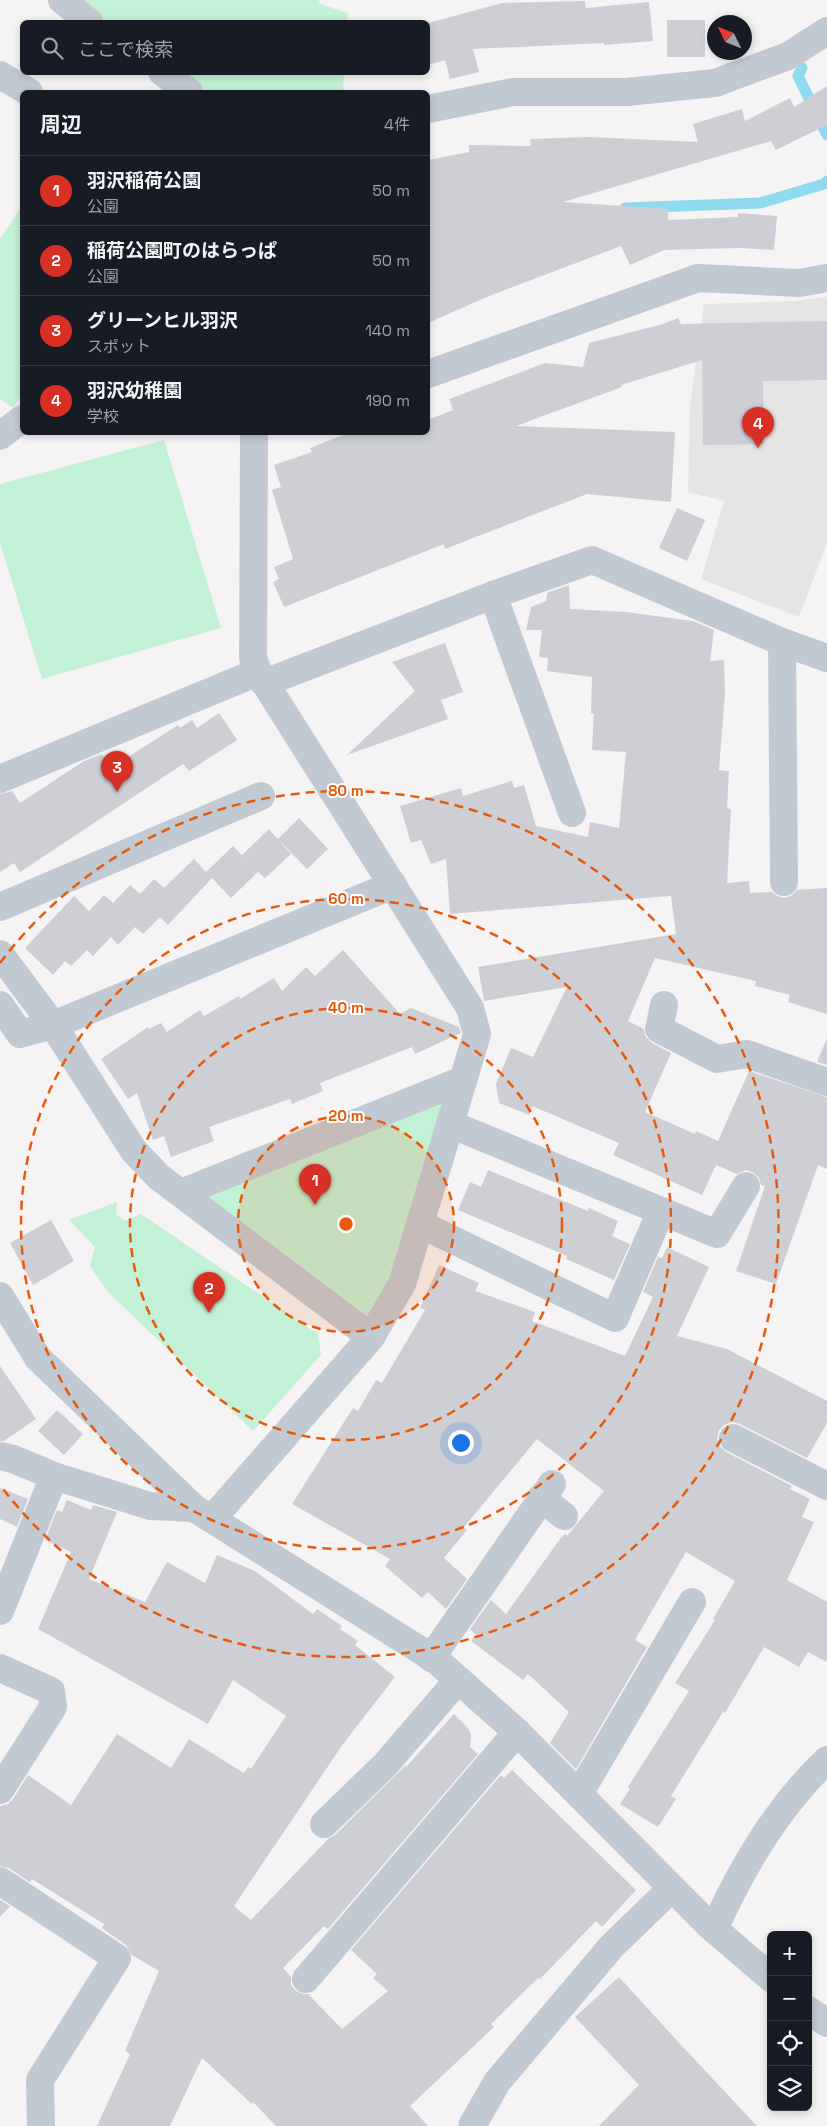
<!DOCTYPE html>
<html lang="ja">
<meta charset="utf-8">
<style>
body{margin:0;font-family:"Space Grotesk","Noto Sans JP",sans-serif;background:#242831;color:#f1f3f6}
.controls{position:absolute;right:15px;bottom:15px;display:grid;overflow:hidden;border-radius:8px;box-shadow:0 2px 8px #0003}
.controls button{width:45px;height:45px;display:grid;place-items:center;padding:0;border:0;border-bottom:1px solid #363941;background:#171b24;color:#f1f3f6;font:25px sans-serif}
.compass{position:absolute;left:707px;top:15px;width:45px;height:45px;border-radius:50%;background:#171b24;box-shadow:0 2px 8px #0003;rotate:313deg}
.you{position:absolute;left:460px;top:1442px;width:18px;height:18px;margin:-12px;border:4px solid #fff;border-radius:50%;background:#1a73e8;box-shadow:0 0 0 8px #1a73e833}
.badge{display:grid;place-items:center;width:32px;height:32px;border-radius:50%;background:#d93025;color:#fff;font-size:16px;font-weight:700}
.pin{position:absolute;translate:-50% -41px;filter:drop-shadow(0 1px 2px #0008)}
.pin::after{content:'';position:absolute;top:26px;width:18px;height:15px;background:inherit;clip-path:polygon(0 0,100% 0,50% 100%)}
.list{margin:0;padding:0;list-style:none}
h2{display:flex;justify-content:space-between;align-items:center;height:65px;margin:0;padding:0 20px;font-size:21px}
h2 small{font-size:16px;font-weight:400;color:#9ea1a6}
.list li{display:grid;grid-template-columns:32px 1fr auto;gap:15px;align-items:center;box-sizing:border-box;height:70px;padding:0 20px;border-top:1px solid #363941}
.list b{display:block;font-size:19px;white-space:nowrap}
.list p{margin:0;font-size:16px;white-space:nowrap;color:#9ea1a6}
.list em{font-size:16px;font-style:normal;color:#9ea1a6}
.icon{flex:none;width:28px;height:28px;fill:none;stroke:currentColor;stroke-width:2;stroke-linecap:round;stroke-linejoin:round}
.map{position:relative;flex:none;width:827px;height:2126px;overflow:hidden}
.search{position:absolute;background:#171b24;box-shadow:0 2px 8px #0003;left:20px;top:20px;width:410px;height:55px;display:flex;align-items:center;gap:12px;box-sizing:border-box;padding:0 18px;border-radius:8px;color:#9ea1a6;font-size:19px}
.panel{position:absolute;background:#171b24;box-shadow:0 2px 8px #0003;left:20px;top:90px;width:410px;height:345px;border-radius:8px}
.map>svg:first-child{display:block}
.education{fill:#e6e4e5}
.green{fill:#c3f1d5}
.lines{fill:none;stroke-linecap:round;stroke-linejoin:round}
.stream{stroke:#90daee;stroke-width:11}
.building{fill:#cdcfd5}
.minor{stroke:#c1cad2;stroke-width:28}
.ring{fill:none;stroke:#e8590c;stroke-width:2.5;stroke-dasharray:9 6}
.centre{fill:#e8590c;stroke:#fff;stroke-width:2.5}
.ring-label{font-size:15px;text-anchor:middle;font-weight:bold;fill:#e8590c;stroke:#fff;stroke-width:4;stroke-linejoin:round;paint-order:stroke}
</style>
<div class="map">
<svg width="827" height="2126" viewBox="0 0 827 2126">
<rect width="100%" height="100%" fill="#f5f3f3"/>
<!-- education -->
<polygon class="education" points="827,297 827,543 799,617 701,579 724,501 688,492 690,405 704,304 793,301"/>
<!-- green -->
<g class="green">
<polygon points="77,0 319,0 320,4 348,13 347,22 106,22"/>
<polygon points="172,73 344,73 343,92 198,92"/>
<polygon points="22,206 22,394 13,408 0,399 0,239"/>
<polygon points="164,440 221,628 42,679 0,543 0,484"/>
<polygon points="443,1100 390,1277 369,1322 202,1193"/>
<polygon points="117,1202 116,1214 125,1221 141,1214 318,1334 321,1355 253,1431 108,1292 90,1266 95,1247 69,1220"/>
</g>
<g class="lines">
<!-- stream -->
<g class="stream">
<polyline points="802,68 798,76 827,135"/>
<polyline points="625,208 760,203 824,184 827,181"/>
</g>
</g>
<!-- building -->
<g class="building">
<polygon points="585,1 586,8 649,2 653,41 604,45 604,43 473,49 479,72 450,79 445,60 428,65 428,23 502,3"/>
<rect x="667" y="20" width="38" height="37"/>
<polygon points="827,86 827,125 776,150 771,141 563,202 668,209 668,220 738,217 738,213 777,216 774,250 740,248 664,250 630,265 621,246 489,296 428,323 428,160 469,152 469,145 531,146 530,139 589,137 698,142 693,124 742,109 745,121 790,98 794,107"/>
<polygon points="678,318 681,324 827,321 827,380 763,381 764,444 703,445 702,360 621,385 622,387 516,426 675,432 671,502 587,494 445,549 444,544 284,607 273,582 279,579 274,567 293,559 272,490 281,487 274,465 312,452 310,448 351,432 428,432 428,420 453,410 449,399 545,363 583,367 589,343 663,324"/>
<polygon points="677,508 705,520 687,561 659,548"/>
<polygon points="569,585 570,609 626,612 693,621 714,630 710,661 724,660 725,692 719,770 729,771 727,808 731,809 727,883 749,881 750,893 772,892 777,896 784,898 791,896 797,890 827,888 827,1014 788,1002 790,995 755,986 756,981 655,958 628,1021 644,1029 645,1036 652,1043 671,1053 645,1112 695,1134 696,1131 718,1141 749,1071 827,1097 827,1169 818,1165 776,1284 736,1271 765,1186 761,1185 759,1178 754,1173 746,1170 737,1174 716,1165 702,1195 613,1155 619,1143 532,1106 529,1115 499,1103 496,1084 511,1048 533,1057 567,987 484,1001 478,967 676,934 671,896 450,914 446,859 431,864 421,840 411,843 400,806 461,788 463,796 512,781 514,788 524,785 536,826 588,837 590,822 619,828 626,752 592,750 594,714 591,713 592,677 547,671 548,658 539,657 542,630 526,630 531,607 546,601 547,593"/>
<polygon points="445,643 463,692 441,700 448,719 347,755 415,691 392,662"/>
<polygon points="219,713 237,740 189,771 183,764 20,872 14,863 0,872 0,794 12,791 20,803 84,761 102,754 111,768 178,725 180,728 192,720 197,728"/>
<polygon points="299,818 328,849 307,869 278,839"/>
<polygon points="269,829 291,854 265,878 258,872 231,898 212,878 168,925 160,917 143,934 135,927 118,945 111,937 93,956 87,950 71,966 65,961 53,975 25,948 74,896 89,911 104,895 113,903 130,885 140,894 154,879 164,888 194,859 206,872 233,846 256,870 242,855"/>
<polygon points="343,950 400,1014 411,1008 459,1027 461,1033 415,1054 412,1047 320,1083 323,1091 292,1104 290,1099 209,1127 214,1141 171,1157 164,1136 153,1140 137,1093 128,1099 101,1059 148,1027 149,1029 161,1023 167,1032 200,1010 204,1016 239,996 240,999 274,978 282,991 306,967 315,976"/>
<polygon points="827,1038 827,1065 817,1062"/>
<polygon points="488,1170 588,1211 589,1208 618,1221 612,1236 630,1244 614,1280 566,1259 567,1256 458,1210 470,1182 481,1187"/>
<polygon points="51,1220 74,1261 33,1285 10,1243"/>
<polygon points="667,1247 709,1267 677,1336 727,1349 827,1401 827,1423 807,1458 740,1424 732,1422 724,1425 719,1430 717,1438 720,1446 726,1452 792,1486 790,1489 810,1499 802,1517 814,1522 787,1580 827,1602 827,1662 808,1652 799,1667 764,1647 725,1713 723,1712 671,1796 676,1799 658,1827 620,1804 630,1789 628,1787 689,1691 675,1683 715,1620 713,1619 735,1581 686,1552 635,1640 647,1647 576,1769 550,1743 569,1712 528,1674 523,1680 471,1641 476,1635 470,1629 491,1600 506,1614 560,1539 565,1534 567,1536 604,1491 537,1439 464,1527 467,1530 444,1558 467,1579 446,1609 428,1592 422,1598 385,1566 390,1559 292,1504 353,1408 358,1411 376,1380 382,1383 425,1310 420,1308 439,1265 479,1283 475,1291 535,1312 532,1321 625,1356 653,1297 643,1292 658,1257 662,1258"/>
<polygon points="0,1366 36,1419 4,1441 0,1441"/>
<polygon points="57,1410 83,1434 64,1455 38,1431"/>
<polygon points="0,1488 28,1499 17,1527 0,1519"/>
<polygon points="67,1500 91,1510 93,1505 117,1512 89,1579 145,1602 167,1562 205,1583 217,1555 255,1571 313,1614 317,1609 342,1626 340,1629 358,1641 355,1645 395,1677 343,1744 234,1906 251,1920 329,1838 335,1835 405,1766 406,1767 454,1714 468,1728 471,1734 470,1747 478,1754 328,1929 324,1926 283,1968 291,1977 291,1985 296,1991 303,1994 308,1994 342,2029 388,1991 373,1978 377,1974 351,1950 501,1775 504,1778 512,1770 636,1890 602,1927 596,1921 540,1979 538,1978 491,2024 494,2027 410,2106 428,2126 276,2126 253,2102 252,2104 202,2058 170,2126 97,2126 130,2054 125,2051 159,1971 132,1955 126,1945 102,1928 104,1924 32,1879 30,1882 9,1868 0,1866 0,1806 8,1804 13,1799 28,1775 71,1805 117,1734 171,1768 189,1739 244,1773 248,1767 251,1769 286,1716 233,1680 208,1724 38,1629 71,1552 45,1540 57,1510 62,1512"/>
<polygon points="0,1900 10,1906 0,1917"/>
<polygon points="619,1977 682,2046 757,2126 599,2126 639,2085 575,2017"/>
</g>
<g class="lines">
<!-- minor -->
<g class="minor">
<polyline points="62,0 89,22"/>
<polyline points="162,72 189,92"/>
<polyline points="0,75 29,92"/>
<polyline points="428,109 513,92 627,92 715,83 788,56 827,31"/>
<polyline points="428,374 698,278 799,283 827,278"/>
<polyline points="0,436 22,419"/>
<polyline points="493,595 572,813"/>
<polyline points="782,642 784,882"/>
<polyline points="264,683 493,595 592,560 782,642 827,658"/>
<polyline points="0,779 258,672"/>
<polyline points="0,907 261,796"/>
<polyline points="0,954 53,1025 20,1034 0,1005"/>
<polyline points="664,1005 659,1029 717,1059 747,1054 827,1082"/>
<polyline points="450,1124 717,1234 746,1186"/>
<polyline points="181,1193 463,1080"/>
<polyline points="420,1224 615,1318 661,1211"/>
<polyline points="0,1296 38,1358 194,1508 436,1660 517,1732 708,1924 771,1978"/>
<polyline points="371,1337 159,1177 134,1151 53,1025 393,885"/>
<polyline points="733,1438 827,1486"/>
<polyline points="0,1456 13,1459 54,1476 150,1506 194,1508"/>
<polyline points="541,1498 564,1516"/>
<polyline points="212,1519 371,1337 402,1284 477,1034 470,1008 258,672 253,658 254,432"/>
<polyline points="0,1611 54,1476"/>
<polyline points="431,1658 552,1484"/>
<polyline points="0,1668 51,1691 53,1707 0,1790"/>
<polyline points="579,1794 692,1602"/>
<polyline points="324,1824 385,1765 458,1680"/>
<polyline points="0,1881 117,1958 40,2080 41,2126"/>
<path d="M714 1929C742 1867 777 1807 827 1760"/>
<polyline points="306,1979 517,1732"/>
<polyline points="808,2010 827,2023"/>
<polyline points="472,2126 497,2082 612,1946 672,1888"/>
</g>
</g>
<!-- distance rings -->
<circle cx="346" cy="1224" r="108" fill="#e8590c" fill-opacity=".12"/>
<g class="ring">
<circle cx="346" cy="1224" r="108"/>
<circle cx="346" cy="1224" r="216"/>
<circle cx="346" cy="1224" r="325"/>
<path d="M0 963A433 433 0 1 1 0 1485"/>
</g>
<circle cx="346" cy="1224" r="8" class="centre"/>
<g class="ring-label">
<text x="346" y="796">80 m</text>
<text x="346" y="904">60 m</text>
<text x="346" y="1013">40 m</text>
<text x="346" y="1121">20 m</text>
</g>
</svg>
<div class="controls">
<button>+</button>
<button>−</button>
<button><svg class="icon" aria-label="locate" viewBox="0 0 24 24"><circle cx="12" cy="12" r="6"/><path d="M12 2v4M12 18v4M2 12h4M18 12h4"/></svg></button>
<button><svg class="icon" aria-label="layers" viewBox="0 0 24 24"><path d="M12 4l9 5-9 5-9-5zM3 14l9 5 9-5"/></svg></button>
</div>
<svg class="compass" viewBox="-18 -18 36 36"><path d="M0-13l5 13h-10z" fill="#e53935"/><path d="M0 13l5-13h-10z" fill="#9ea1a6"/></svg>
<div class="you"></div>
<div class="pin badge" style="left:315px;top:1205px">1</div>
<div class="pin badge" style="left:209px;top:1313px">2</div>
<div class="pin badge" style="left:117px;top:792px">3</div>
<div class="pin badge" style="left:758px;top:448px">4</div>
<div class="search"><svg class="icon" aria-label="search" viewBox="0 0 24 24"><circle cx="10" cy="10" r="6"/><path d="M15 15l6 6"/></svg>ここで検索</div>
<section class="panel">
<h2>周辺<small>4件</small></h2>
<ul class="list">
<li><span class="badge">1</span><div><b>羽沢稲荷公園</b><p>公園</p></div><em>50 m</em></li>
<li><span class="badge">2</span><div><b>稲荷公園町のはらっぱ</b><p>公園</p></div><em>50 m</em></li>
<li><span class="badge">3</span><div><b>グリーンヒル羽沢</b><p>スポット</p></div><em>140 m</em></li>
<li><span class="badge">4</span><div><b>羽沢幼稚園</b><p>学校</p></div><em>190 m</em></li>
</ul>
</section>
</div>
